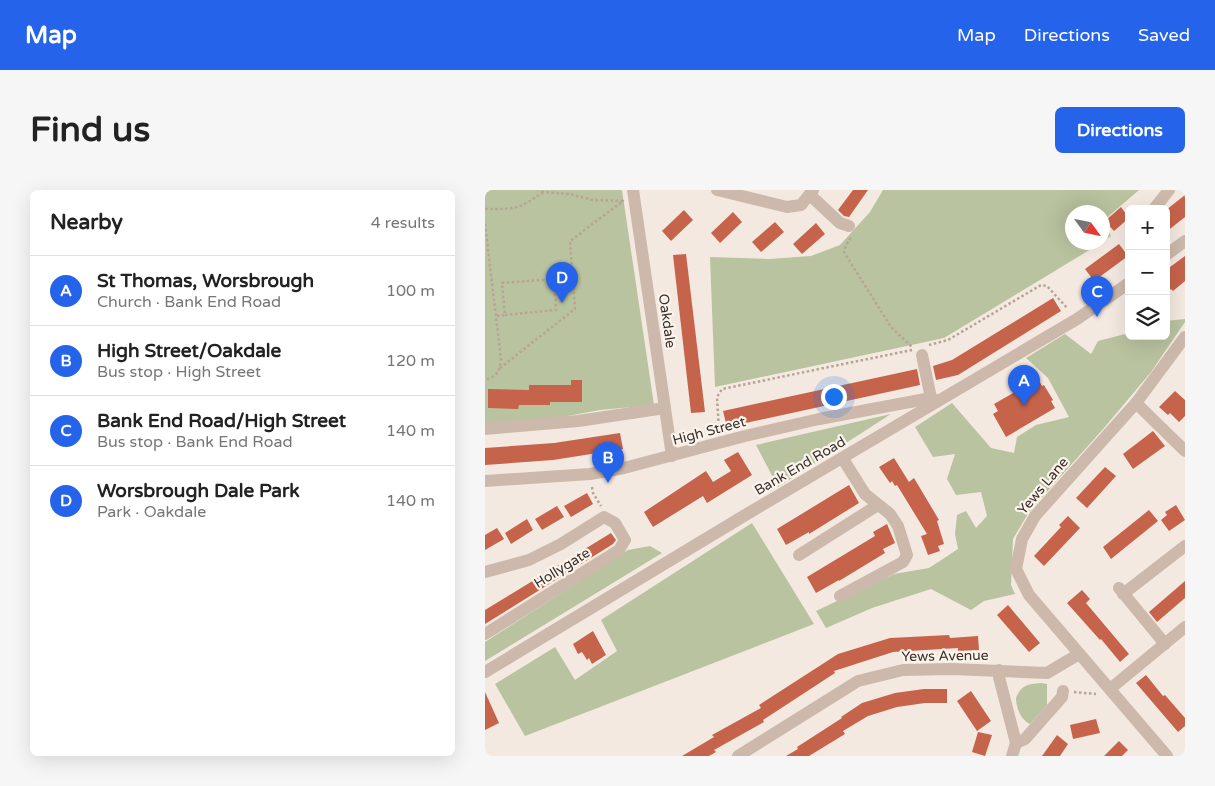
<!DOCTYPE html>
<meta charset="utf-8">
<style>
body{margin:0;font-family:"Varela Round",sans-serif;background:#f6f6f6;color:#222}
.controls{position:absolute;right:15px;top:15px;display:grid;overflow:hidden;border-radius:8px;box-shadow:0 5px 20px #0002}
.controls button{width:45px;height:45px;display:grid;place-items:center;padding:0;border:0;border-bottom:1px solid #e0e0e0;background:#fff;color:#222;font:25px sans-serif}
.compass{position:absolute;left:580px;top:15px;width:45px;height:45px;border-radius:50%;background:#fff;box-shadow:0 5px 20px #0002;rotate:123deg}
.you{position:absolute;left:348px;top:206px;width:18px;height:18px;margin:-12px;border:4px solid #fff;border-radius:50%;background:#1a73e8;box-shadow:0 0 0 8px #1a73e833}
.badge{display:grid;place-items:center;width:32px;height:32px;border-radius:50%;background:#2563eb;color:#fff;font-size:16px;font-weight:700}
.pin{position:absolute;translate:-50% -41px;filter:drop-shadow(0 1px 2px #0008)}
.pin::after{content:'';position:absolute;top:26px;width:18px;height:15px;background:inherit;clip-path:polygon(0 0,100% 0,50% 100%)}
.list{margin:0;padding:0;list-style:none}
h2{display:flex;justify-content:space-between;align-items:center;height:65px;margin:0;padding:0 20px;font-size:21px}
h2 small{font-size:16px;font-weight:400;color:#767676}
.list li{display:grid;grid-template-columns:32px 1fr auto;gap:15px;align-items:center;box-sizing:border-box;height:70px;padding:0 20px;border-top:1px solid #e0e0e0}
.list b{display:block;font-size:19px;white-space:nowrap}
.list p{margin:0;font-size:16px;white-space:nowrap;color:#767676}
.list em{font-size:16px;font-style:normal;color:#767676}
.icon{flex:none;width:28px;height:28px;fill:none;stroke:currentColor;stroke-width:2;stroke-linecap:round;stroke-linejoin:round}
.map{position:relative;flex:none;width:700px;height:566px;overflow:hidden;border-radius:8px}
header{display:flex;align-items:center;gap:30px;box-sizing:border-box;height:70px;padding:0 25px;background:#2563eb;color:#fff}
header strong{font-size:24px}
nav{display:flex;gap:28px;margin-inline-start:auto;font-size:18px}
.intro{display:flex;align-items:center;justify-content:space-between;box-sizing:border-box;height:120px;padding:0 30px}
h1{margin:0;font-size:35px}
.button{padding:12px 22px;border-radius:8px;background:#2563eb;color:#fff;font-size:18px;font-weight:700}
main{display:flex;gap:30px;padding:0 30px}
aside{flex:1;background:#fff;border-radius:8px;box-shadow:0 5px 20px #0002}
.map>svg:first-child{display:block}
.green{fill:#b9c39f}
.building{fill:#c6634b}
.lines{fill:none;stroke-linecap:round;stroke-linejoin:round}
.path{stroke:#b8a395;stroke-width:2.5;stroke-dasharray:2.5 2.5;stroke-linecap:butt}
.minor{stroke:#ccb9ab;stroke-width:12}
.labels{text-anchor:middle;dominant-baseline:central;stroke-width:4.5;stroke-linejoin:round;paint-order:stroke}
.street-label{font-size:14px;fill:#3a2f2a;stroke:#fbf4ed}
</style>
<header>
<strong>Map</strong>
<nav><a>Map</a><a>Directions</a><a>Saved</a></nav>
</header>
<div class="intro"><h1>Find us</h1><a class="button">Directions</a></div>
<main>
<aside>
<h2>Nearby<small>4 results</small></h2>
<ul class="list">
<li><span class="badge">A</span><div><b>St Thomas, Worsbrough</b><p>Church · Bank End Road</p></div><em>100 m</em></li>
<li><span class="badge">B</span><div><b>High Street/Oakdale</b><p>Bus stop · High Street</p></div><em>120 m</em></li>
<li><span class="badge">C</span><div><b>Bank End Road/High Street</b><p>Bus stop · Bank End Road</p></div><em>140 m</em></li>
<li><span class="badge">D</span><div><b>Worsbrough Dale Park</b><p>Park · Oakdale</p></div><em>140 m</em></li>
</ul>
</aside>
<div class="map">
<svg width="700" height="566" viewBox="0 0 700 566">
<rect width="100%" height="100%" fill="#f3e9e0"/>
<!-- green -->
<g class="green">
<polygon points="0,0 137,0 169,215 115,220 45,233 0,237"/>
<polygon points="398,0 654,0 618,31 626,46 618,51 618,22 588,22 588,52 616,53 459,148 230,197 225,67 284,69 326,66 355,55 385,22"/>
<polygon points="700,129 700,132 666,182 619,238 544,322 528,349 526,395 530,404 499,411 486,420 446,399 387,418 341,438 331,421 409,384 444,378 473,359 470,344 472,325 481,321 491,338 502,326 496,302 471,305 462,289 470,264 448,267 430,237 467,213 506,258 529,263 532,247 551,235 584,227 563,188 541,168 580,144 606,164 613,151 644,143 644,146 681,146 681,131"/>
<polygon points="406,224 293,297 271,255"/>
<polygon points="267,333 329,434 40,546 10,494 70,457 90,490 132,461 116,430"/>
<polygon points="165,356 177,363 0,471 0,452 143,360"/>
<path d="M556 493 562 494V515L545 534C536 530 531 518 531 508 536 495 543 494 556 493Z"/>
</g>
<!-- building -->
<g class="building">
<polygon points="368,0 383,0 364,27 359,26 353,20"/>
<polygon points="700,5 700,27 681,42 681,20"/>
<polygon points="636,17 644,28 629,41 620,31"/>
<polygon points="199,20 208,30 186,51 177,41"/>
<polygon points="248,22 257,32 235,53 226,43"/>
<polygon points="290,32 299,42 276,62 267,52"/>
<polygon points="331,33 340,44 317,64 308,54"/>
<polygon points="634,54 643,66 609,91 600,79"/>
<polygon points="201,64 220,222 206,223 188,65"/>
<polygon points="700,66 700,91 688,101 686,99 681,103 681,80"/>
<polygon points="568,108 576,121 473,185 451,190 448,176 467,170"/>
<polygon points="432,179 435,195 242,237 238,221"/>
<polygon points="553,189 557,196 559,195 568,210 566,211 570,218 521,247 508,224 513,221 509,214"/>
<polygon points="86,190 97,190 97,212 65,212 65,215 34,215 33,219 3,218 3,199 44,200 44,195 86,195"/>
<polygon points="690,201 700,210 700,226 694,232 685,223 683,225 674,217"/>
<polygon points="668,241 680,256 648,279 638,264"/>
<polygon points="135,243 138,259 68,270 0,275 0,258 69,253"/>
<polygon points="253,262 267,285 222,313 218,306 168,337 159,322 221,281 228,292 246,281 239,270"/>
<polygon points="409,268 424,292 429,288 454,330 452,331 459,354 453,356 455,361 443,365 436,346 442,344 412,295 410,296 407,291 405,293 394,277"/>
<polygon points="620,277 631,286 602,318 591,308"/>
<polygon points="364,295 374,313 324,344 324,342 301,355 292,339"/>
<polygon points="102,303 108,314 86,327 79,316"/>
<polygon points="691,315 700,330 684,341 676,330 682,325 680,322"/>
<polygon points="72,316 79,327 57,340 50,329"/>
<polygon points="664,320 673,331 626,369 618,357"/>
<polygon points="583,326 595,338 559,376 549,366 576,337 574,335"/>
<polygon points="42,329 48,340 26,354 20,343"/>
<polygon points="402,334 410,353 398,359 400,363 354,391 354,390 331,403 322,387 390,346 388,342"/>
<polygon points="12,338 19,349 0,360 0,345"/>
<polygon points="126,343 131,350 128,354 0,434 0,420"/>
<polygon points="700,391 700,408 672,432 664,422"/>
<polygon points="597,400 605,409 601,413 644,464 635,472 616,449 615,450 582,413"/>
<polygon points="523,415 555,453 544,462 512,425"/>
<polygon points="108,441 121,465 107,474 104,468 102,470 97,462 93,464 88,454"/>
<polygon points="464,445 465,448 493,446 494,460 473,461 473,458 408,462 349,481 350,483 278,530 279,532 229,560 231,562 224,566 197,566 229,547 227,545 276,518 274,515 353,464 405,448"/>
<polygon points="661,485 678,506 680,505 700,528 700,536 693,542 651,493"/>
<polygon points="439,499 462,499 462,513 440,513 412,517 383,526 358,541 360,544 324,566 301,566 313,559 312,557 357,528 356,527 377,513 410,503"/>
<polygon points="486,501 506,531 492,541 472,511"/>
<polygon points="0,502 14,533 0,540"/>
<polygon points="611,529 615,543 588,549 585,535"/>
<polygon points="493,542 507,545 500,566 487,562"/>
<polygon points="572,545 583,554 575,566 557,566"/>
<polygon points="634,551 643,560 637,566 619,566"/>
</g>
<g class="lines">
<!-- path -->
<g class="path">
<path d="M0 19C30 19 33 20 58 2"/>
<path d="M0 34 16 169C15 180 12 187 0 190"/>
<polyline points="366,48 361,55 359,62 406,137 428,158"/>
<polyline points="20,125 71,120 69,89"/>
<polyline points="12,126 20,125 17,93 69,89 87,81"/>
<polyline points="444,155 463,150 556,95 562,96 583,119"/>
<polyline points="15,178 90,119 85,51 138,11 108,10 84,4 58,2 54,0"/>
<polyline points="234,241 232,207 237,199 427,160"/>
<polyline points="107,297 108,303 116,316"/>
<polyline points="589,502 611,504"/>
</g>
<!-- minor -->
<g class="minor">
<polyline points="148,0 187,266"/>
<polyline points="232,0 302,17 316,15 328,0"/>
<polyline points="325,5 355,33 364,36"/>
<polyline points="669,19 684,0"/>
<polyline points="681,65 700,51"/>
<polyline points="437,165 446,208"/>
<polyline points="651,213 700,261"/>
<polyline points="0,239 93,231 180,218"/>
<polyline points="0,291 105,284 139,278 260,246 334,229 446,208 453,211"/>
<polyline points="314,365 393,315"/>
<polyline points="0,382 44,370 76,354 119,327 130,333 140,350 134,360 0,444"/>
<polyline points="634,398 680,454"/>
<polyline points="638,404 700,356"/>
<polyline points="355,406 418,372 422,365 413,336 405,324 380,304 358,269"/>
<polyline points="514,480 514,487 531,553 527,566"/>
<polyline points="0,482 262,324 592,129 644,93"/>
<polyline points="625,499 700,437"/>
<polyline points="531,553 540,549 577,507 578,501"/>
<polyline points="253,566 373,491 418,480 467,479 562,483 594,464"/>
<polyline points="682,566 544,405 531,379 537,349 550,326 651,213 700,147"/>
</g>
</g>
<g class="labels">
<!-- street labels -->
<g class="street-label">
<text transform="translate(182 131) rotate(82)">Oakdale</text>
<text transform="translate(224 241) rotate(-15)">High Street</text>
<text transform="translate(315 276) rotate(-30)">Bank End Road</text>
<text transform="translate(558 296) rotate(-50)">Yews Lane</text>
<text transform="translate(77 378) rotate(-32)">Hollygate</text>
<text transform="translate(460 466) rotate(-1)">Yews Avenue</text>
</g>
</g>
</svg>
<div class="controls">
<button>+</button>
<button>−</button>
<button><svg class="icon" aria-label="layers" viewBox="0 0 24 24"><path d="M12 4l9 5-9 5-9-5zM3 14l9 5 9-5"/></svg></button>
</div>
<svg class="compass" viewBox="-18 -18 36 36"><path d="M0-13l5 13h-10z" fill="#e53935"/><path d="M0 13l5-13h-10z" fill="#767676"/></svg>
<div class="you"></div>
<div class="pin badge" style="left:539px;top:216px">A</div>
<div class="pin badge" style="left:123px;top:293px">B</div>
<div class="pin badge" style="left:612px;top:127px">C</div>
<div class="pin badge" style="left:77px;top:113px">D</div>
</div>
</main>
